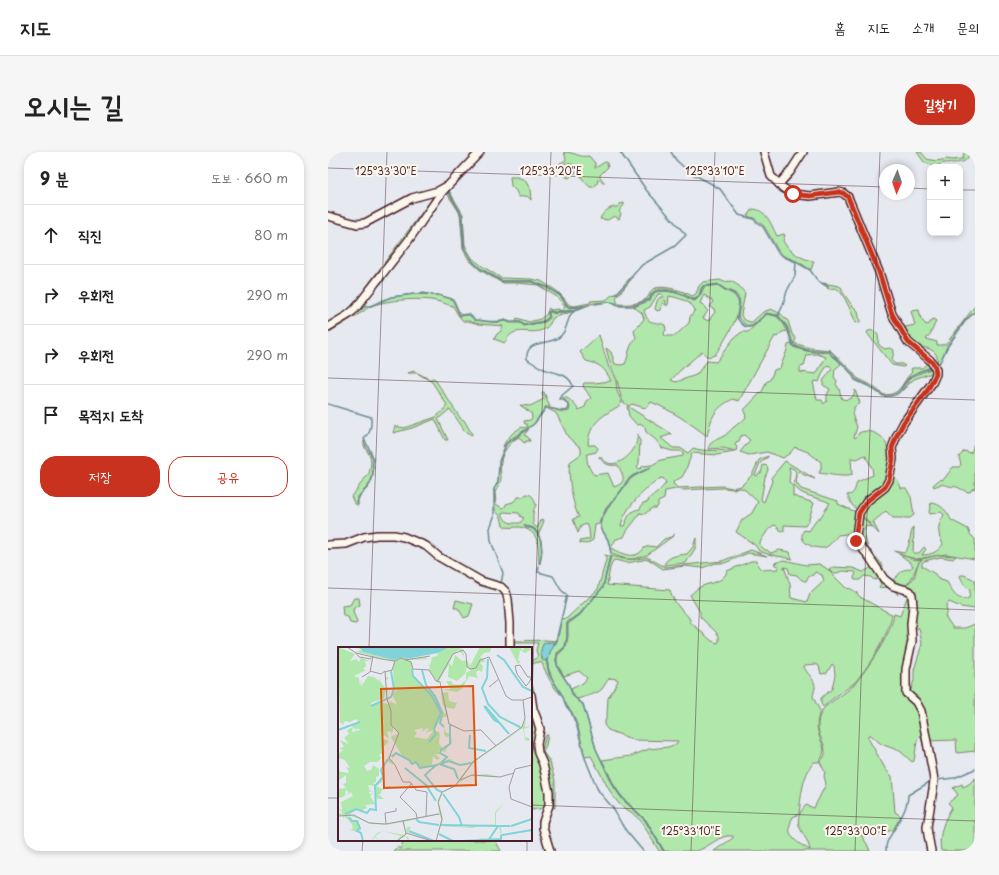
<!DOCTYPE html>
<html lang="ko">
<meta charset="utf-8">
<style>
body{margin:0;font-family:"Playpen Sans","Poor Story",sans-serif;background:#f6f6f6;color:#222}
.controls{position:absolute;right:12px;top:12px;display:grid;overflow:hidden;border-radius:8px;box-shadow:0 2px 6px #0003}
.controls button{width:36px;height:36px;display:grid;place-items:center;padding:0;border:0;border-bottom:1px solid #e0e0e0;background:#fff;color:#222;font:20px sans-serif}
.compass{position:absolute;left:551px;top:12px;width:36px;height:36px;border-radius:50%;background:#fff;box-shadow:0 2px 6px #0003;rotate:182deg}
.stop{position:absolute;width:12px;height:12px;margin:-9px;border:3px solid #c8321e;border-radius:50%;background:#fff}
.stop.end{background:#c8321e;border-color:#fff;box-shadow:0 1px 4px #0008}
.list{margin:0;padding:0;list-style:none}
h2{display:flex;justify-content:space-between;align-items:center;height:52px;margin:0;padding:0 16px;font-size:17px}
h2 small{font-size:13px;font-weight:400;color:#767676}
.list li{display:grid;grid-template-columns:26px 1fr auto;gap:12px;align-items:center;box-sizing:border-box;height:60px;padding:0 16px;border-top:1px solid #e0e0e0}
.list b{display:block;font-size:15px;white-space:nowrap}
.list em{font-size:13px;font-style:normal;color:#767676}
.actions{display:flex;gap:8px;padding:12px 16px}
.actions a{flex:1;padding:9px 0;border:1px solid #c8321e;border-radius:16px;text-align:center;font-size:14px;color:#c8321e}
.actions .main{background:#c8321e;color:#fff}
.icon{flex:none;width:22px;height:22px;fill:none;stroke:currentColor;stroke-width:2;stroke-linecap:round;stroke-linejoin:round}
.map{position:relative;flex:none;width:647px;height:699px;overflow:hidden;border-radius:16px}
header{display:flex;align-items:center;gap:24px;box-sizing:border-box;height:56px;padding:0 20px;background:#fff;border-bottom:1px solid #e0e0e0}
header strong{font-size:19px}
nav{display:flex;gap:22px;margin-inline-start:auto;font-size:14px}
.intro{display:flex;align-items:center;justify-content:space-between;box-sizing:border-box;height:96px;padding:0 24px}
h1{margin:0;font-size:28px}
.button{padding:10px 18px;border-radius:16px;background:#c8321e;color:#fff;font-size:14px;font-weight:700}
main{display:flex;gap:24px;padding:0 24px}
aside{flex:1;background:#fff;border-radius:16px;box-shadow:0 2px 6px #0003}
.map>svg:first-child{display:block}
.green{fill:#b0e7ab;stroke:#7d836b;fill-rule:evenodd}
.water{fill:#82d3d9;stroke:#6c8b93}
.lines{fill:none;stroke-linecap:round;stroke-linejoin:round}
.stream{stroke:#6c8b93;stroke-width:1.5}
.minor-casing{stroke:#4a1f2b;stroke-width:10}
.minor{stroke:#fbf7ec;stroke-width:7}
.route{stroke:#c8321e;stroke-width:5}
.ticks{fill:none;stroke:#4a1f2b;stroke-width:1;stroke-opacity:0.45}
.inset-river{fill:none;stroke:#82d3d9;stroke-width:2}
.inset-road{fill:none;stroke:#a898a1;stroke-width:1}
.view{fill:#e0560e;fill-opacity:0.15;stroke:#e0560e;stroke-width:2}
.inset-edge{fill:none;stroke:#4a1f2b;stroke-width:2}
.ticks-label{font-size:10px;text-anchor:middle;fill:#4a1f2b;stroke:#fbf7ec;stroke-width:4;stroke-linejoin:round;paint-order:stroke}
</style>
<header>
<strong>지도</strong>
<nav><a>홈</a><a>지도</a><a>소개</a><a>문의</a></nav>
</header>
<div class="intro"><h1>오시는 길</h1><a class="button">길찾기</a></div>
<main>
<aside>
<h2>9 분<small>도보 · 660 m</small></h2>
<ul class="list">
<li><svg class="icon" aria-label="ahead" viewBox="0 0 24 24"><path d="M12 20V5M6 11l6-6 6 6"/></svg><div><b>직진</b></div><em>80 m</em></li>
<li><svg class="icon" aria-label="right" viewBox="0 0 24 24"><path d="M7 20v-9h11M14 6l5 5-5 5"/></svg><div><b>우회전</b></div><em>290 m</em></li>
<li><svg class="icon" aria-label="right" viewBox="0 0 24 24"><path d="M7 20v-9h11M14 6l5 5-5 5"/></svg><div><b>우회전</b></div><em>290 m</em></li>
<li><svg class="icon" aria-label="arrive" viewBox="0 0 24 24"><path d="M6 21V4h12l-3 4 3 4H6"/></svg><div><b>목적지 도착</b></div></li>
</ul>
<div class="actions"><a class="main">저장</a><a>공유</a></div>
</aside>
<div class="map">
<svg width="647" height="699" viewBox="0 0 647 699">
<rect width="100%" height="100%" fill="#e6e9f0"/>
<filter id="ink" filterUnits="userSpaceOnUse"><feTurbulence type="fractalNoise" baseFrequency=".025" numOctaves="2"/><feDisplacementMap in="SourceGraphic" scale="8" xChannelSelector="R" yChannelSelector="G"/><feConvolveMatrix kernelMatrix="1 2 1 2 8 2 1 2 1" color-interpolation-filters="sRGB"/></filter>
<g filter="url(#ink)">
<!-- green -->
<g class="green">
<path d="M236 0C247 0 251 6 261 4L267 11V16L277 10 279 11 280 15 272 23V25L277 31H275L270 27 269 32 266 35H262C256 30 254 26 250 19L253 15 239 11 236 12 235 15 247 18 248 21H246L241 26C234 24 232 18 232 11L237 9 238 7Z"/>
<path d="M589 0H593L599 7 608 9 619 7 624 8 635 7 636 0H647L641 2C639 14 625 10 617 11 613 11 611 13 608 15L596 10Z"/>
<polygon points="137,18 120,37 135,62 137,93 144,106 154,114 173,126 203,127 213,129 229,139 235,145 241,153 247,154 261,151 262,153 241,155 232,143 219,135 203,129 174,129 153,117 142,106 137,98 134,63 119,38 62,113 55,127 42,141 27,161 0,178 0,176 21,163 27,157 80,89 115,40"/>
<polygon points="182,25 189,25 197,28 202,37 203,48 199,44 191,45 188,39 183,34"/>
<polygon points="116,37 26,156 0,171 19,159 27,150 103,48 105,43"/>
<path d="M119 38 133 64 136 96 145 110 153 117 174 130H203L219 136 232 144 240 156 255 155C250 157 234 160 230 159L227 160 222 159 220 160 221 165C214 171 204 172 196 173L192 170H187L189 166 201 170 212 167 218 163 221 156 223 158 230 157 234 159 237 155 229 145 210 133 189 131H174L152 118 141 108 135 97 132 61 118 40Z"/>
<path d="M296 51V53L291 59 293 62 291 67 286 64 280 68 272 67C274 61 282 54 289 55L292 52Z"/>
<path d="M424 57C439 57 443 73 449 84L456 82 457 83 455 89C461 99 474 108 486 109L483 118 469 109 456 104 451 100 436 74 426 66 419 64Z"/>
<path d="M305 125 288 146 290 152C299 153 314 152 320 145 322 142 322 139 325 137 334 132 357 139 364 144L368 142 371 134 375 130 392 128 396 130 403 129 411 134 417 141 413 163C414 167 420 170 424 170L435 160 443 157 451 161 450 163 438 161 424 174H419L410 165 412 152 411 146 407 141 397 137 390 132 375 134 373 136 371 144 367 147C362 147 360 143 355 142 348 139 330 133 324 141 322 143 322 145 321 147L305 153H289L288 151C278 149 271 150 263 152L262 149 278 148 284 143 287 142 289 143Z"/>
<path d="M495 131 511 134 514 136V139L523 152 530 159 532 170 528 171C525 165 515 137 507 136 505 136 503 137 501 137L499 136 500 134Z"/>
<path d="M390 133C395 137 405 141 408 145 419 157 394 192 387 203 379 206 378 204 374 199 364 209 352 217 343 228L348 230 368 223 379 209 388 210 406 186 414 180H420L439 162C449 162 455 169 459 179L454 180 449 185 447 184 411 249 405 247C385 257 384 265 379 284 362 271 343 258 323 250L320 254 317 256 304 252 301 254 295 250 293 245 289 228 283 215 278 196 283 200 287 212 292 213 297 212C302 201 299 197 308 186L306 179 316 167 314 161 306 155 322 148 327 140C336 138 347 140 356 144 361 146 361 148 367 149L372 144 376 135ZM330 142H334L336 145H332L329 149 327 157 329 159 332 158 336 148 338 149 337 153H340L341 144C351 146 363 149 367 158L362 165 361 171 347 184H337L336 181 338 178 337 173C324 168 320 174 316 158L322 155ZM376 143 385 149 382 155 386 157 387 160 380 169 375 166 380 159 377 156V154L372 151Z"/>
<path d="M85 142 110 143 124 147 132 164 141 163 147 168C157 169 168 172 177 169L182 171H192L196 174 217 170 222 166 221 161 222 160 227 162 230 160 233 161 249 158 225 166C223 169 222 173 218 176 204 186 185 170 177 191L166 187 169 182 173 179 175 174 151 172 140 169H135L130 163 125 154C117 152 111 149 103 148 89 146 45 148 36 159L0 181 37 155 42 154 63 145Z"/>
<path d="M647 154V159L637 168 619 194 613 208 608 214C614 199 599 194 586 195L581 190 582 185 577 175 587 173 583 159 591 158 593 167 597 172 600 173 605 167 608 169 603 181 598 187 609 190V193H613L618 192Z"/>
<path d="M452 161 460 169 464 182 468 187 466 191 482 196 502 198 524 219 529 226 543 233 556 243C574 243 573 230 584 220L583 217 584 216H594L599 212H604L607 218 605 226 603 221 586 227 574 239 583 225 605 216V214C598 217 590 219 584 223 571 231 577 244 555 243L540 233 528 227 524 221 501 198H481L466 193 459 174 451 164Z"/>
<path d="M540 179C549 177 552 184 550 191L552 194 557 197 562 196 566 198 564 209 567 212H574L577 214 575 215 564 213 539 181Z"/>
<path d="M271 183 281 216 288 229 289 239 294 251C291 255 285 257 281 260 268 268 260 278 260 293H267L270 296 268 300 259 302C258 309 261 317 266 323L280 321 286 335C300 330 295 324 290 313 281 314 277 313 271 305L272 304C274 306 277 310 280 311 290 315 305 302 308 292 309 289 309 286 310 282V286L312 288 311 311 309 316 312 317 315 314 324 313 333 308 355 304V301L352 299H344L334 296 328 288 318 280 317 276 314 272 309 273 301 264 299 254 344 282 333 286 345 296H352L360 301 365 296C378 301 392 296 406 300L389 303 364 301 357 320 354 325 345 330 346 333 350 336 395 334 404 336 413 334 424 323 431 308 440 304V305L432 311 427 323 429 324 431 321H433L435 313 439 314 440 318 437 325 433 348 436 350 444 329 443 326 457 309 487 327 476 323 471 319 468 328 469 332 473 337 510 349V352L530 361 527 381 510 383C506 387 502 395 495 396 486 397 468 390 476 378L481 379 490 366H492L502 351C491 345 472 345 466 333L468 320 466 317 461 315 462 320 461 331 465 334V344L486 351 481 367 477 374 456 373V379H453L449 374 446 373 440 378 432 390V393L437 398H439L443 401 451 398 462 400 464 407 440 402 431 399 427 393 408 380 414 368 424 361 430 350 416 337 413 336 405 337 395 336 355 338 348 337 337 339 336 347 330 350V354L328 356H324L317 362 311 361C308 370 299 376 296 385L288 387 283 396C294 402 308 409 316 396L321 394 328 395 336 387 343 385 347 382 345 384 319 403 305 407H298L283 402 280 388 273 376V369L279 357 300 329 305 325 323 315 304 324 299 328 293 339 278 356 271 372 267 373 265 388 258 392 252 391V389L262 387 261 377 259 372 253 374 250 381 245 367 251 365C245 355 239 322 242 310L253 302V296L240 285 228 261 220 257C227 256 233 262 241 259L242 254 237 248 233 247V245C242 245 246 252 251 258L257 255 259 249 263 246 255 234 256 231H266L283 229C277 216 272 212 258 209L252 200ZM333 326 336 327 338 331C335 334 332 339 329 341 325 344 321 344 320 350L315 351 312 357C301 358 300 366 296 374H293C296 356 318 336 333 326Z"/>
<path d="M464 191 465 195C475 199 490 202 501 200 504 204 509 207 513 212L507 217 506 225 509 229 508 232 511 237 514 247C522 249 526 245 527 238L532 251 526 255V260L524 262 529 275 526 285 527 286C529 285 530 282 531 281 539 276 553 282 557 289 560 295 560 301 564 307L560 328 531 359 524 353 519 343C527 343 527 336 529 330L545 323 544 316 537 303 529 307 523 306 524 323C518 326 499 322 491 321L493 317V310L480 300 467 295 462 301 455 306 439 300 421 303 412 300 422 288 416 283 413 284 411 289 408 290 407 293 409 295 408 299 395 296 381 297V294C385 288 388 288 394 285 399 283 402 278 406 275 410 271 415 270 418 265L416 258 435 238 438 230 442 228 446 218 452 216 459 198 460 193ZM489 202 498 205 488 222 472 220V215L476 214 479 203ZM501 213 504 217 495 229V233L502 237 499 243V249L496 252 494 248H489L485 230 487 229 491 230 495 220 499 214Z"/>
<polygon points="86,219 101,227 106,226 133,267 136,268 145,284 135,278 135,276 122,257 110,267 120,288 117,288 107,267 84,276 65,281 67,274 76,276 108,265 115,259 119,253 104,230 89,221 80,221"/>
<path d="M214 240H216L222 255H217L206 272 181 288 175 295C177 287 186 279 194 275L196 276 200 274 199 272H197L196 269 202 268 204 266 203 261 192 253 202 254 216 247Z"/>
<path d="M201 277 196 283 200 285 202 289H198L197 291 195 290 191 285C182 290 174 300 173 310 171 323 177 327 167 340L168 352 174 356 177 355 178 352 185 350 190 345H196L198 342C205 342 206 347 208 353 204 359 205 365 205 372L209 376 214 367 216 368C215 374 211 378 210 384 209 382 209 380 208 378 205 374 199 375 196 373L198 376H203L206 378 213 388 214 399 211 412C210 394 213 379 191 375 186 375 182 376 178 375L175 373 173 365 167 358 166 337 170 330 172 309 178 292ZM175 360 191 361 193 365 196 366 192 371C182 371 178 372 174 361Z"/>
<path d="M36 289 38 295 45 306C44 316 46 325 40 334 37 338 32 341 29 346V353L26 351 23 344C30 339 33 328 40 324 42 318 44 310 42 304 39 298 35 296 36 289Z"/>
<path d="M647 289V337L645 336 642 340C637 340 636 338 631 336 628 334 624 335 621 334 615 332 612 332 606 335L605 333 611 328 616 327 625 315H631L633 313 631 305 636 299 643 301Z"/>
<polygon points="563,321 570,328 573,336 578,336 583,345 586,363 582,366 565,366 558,359 545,370 551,382 532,361 551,340"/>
<path d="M603 351C612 351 620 360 623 368L640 377 642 382 647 387V407L618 402 589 407 576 404 566 399 576 401C584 394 580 383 586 375L585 401H591L596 395 598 397 594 403C603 403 610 400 615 392 609 380 609 375 616 363L613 360 602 362 601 360Z"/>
<path d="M531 362 544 375 539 374 537 375 536 382 540 396 553 411 558 423 564 428C569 426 570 422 574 419 578 416 581 419 585 414L582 410 571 402 588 408 593 407C584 419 588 427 574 436L560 430 528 385Z"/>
<path d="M368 386V395L358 411 336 413C339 404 350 403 359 402L365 395Z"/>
<path d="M423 398 439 404 420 401 397 411H388L374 416 357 414 335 417 320 407 299 411 287 408 285 409 282 416 279 433 342 438C344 445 348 453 354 458 357 462 360 463 362 468V470L384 489 390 491 391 489V484L388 480 372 465V460L362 443C365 441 368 437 372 435 382 430 396 431 399 419L423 409H429L430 414 434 418 450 417 451 414 447 413 446 411 456 408 478 413 491 412 498 416 518 436 523 437 528 440 532 445 559 460 564 462C563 479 538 520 525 532 515 540 504 546 495 555L493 552V546L504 537 507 523 506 514 504 512 499 521 493 522 491 514 488 512 477 513 476 515C479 522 487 527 487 535 487 538 485 542 485 545L492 559C490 566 488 572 490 579 492 592 501 596 491 610H486C474 624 473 645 471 662L465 665C455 683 468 690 482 698 479 680 460 673 478 653L486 656 498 632 496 624 497 620 492 610C495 607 498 603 497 599 497 594 494 588 492 584 488 574 490 561 498 554 508 546 522 539 529 529 541 514 564 481 566 462L572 464 581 440 583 481 577 533 590 554 604 628 602 629V621L593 585 589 589 586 609 584 610 572 599 553 592 543 583H540V586L558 618 564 624 567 660 573 664 565 678 545 683H533L539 692 542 699H386L405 686V684C391 682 381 696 368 699 360 699 345 699 336 699L318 668 301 652 289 639 274 608 303 604 321 597 340 595 348 592 350 589 306 588 280 578 276 573 279 563 280 546 290 529 289 527 282 526C278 529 277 533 274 537 269 542 256 545 249 547L246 544 243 537 255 531 259 526 251 519 236 524 229 512V504L238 495 240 485V472L252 463 275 435 283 404C299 408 302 409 319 405L337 415 394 409ZM456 415 460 416 462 422 469 423C471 426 474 429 478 429L480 425 485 423 487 420 494 423 496 429 482 442 479 450 463 446 462 432Z"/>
<polygon points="276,403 282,404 275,435 251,463 240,470 239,472 239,485 237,495 229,501 228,508 230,516 241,533 245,544 255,553 268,597 285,634 294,647 317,668 335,699 331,699 313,669 303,660 293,654 284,643 263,604 257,605 250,575 244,560 239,554 234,543 225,528 220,515 219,508 223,498 229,490 234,466 238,467 270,437 278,408 278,406"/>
<path d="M611 403 628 404 625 407 613 405 596 409 594 411V414L607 422 610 427 619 430C625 440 626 447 639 447L641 446 642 438 636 433 632 424 633 423H636L647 428V457L633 455 621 450 618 454 619 460 617 464 625 476H637L647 472V599L629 601 628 588 598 589 593 559 581 544 586 528V518L594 492 591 476H586V449L575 436 586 426 590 412 594 407Z"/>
<path d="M545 412 568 436 570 443C566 437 560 434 552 436L551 435 553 432 550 427 546 428 543 425 536 424 532 428H527L526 426 528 421 527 420 515 419 505 422 501 418 505 415 525 416 535 420 541 417Z"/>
<path d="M26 446H31L32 453 27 455 25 458C25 463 29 467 29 471L27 472 22 471 20 465 15 464 14 454 22 453Z"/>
<polygon points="128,448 145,452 141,464 136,466 130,456 126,456"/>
<path d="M181 451 185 452 183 464 185 488 187 489 218 488 228 489 226 491 219 490 215 492 213 499 214 508 218 509 221 522 234 543C226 539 217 519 214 511L211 510 203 512V510L210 505 208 498 210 491H185V496H183V471Z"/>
<polygon points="203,531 205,534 209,557 214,570 215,581 212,596 213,597 214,597 218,583 220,583 218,593 215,600 222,610 227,629 227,656 223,656 215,676 221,653 203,540"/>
<polygon points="203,561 209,567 219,656 203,658"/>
<path d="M647 626V699H613C610 683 616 668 624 655L620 651 630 643 625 636 634 632 635 635 641 632Z"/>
<polygon points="76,688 167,688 173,699 65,699 69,695 72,697"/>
</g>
<!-- water -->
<path class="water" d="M224 490 227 492 222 500 221 507 216 509C212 505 212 494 217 491Z"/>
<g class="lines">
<!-- stream -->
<g class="stream">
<polyline points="343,0 348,8 361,20 382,31 392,37 411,63 425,67 435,75 450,101 456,105 468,110 482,118 490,129 500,135"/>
<polyline points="120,38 134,63 136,96 145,110 153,117 174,129 203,129 219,135 232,143 240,155 255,155"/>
<polyline points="44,140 56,128 59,121"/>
<polyline points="288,142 314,113 347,94 358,83 319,39 292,0"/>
<path d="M267 152 280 150 287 151 289 154H306L322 148C323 146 323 144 324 142 329 135 349 140 355 143 360 145 362 148 367 148L371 144 375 134 390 133 397 138 406 142 411 149 409 166C422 185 427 170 439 162L450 164 458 174 465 194 481 199H501L503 203 511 208 523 221 527 228 540 234 555 244C578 246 571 232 584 224 590 219 598 218 605 215"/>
<path d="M27 162 37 154H42L63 145 95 141 105 143H110L124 147 126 149 132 163 141 162 147 168C157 168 167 172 177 168L182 170H192L196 173 217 169 221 165 220 161 222 159 227 161 230 159C236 162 244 157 251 158"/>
<polyline points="450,164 455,153 459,139 467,124 468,110"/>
<polyline points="0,179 14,171"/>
<polyline points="610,214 620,194 638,168 647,160"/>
<path d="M0 252 43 265C43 273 44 280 36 287 38 290 45 305 46 307 46 312 44 308 45 313 46 320 45 326 42 332 38 340 28 342 30 353"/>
<path d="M196 373 198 375C215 375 215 399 212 411"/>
<polyline points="283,400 280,388 273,376 272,369 279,357 293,339 300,329 305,324 322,316"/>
<polyline points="282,405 275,435 251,463 240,470 239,472 239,485 237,495 230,501 228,508 230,516 241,533 245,544 255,552 268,597 286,634 295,647 317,668 336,699"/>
<polyline points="211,414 210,420 225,424 233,438 239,443 228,489 226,492"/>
<path d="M173 432 175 421 163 389 162 376 166 365V337L170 330 171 309 178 292 206 272 218 256C226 255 232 261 240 258L241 254 237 249 232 247V245L245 234C240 220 226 222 216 217 210 214 204 211 199 207 197 188 219 193 230 186 239 180 238 171 243 162 246 158 256 155 260 153"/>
<polyline points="219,507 221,522 234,543 238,554 243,560 249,575 257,606 269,636 272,641 285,656 293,671 299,680 315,699"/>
<polyline points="609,628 626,626 647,617"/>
<path d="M558 699C557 689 563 684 567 676 573 666 580 654 580 643L603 629"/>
</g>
<defs>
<g id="minor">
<polyline points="436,0 443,24 455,36 465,42 482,44 511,40 515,41 520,45 551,120 564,162 580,190 602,208 607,215 608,218 608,222 604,231 576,270 569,283 564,296 565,307 561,328 557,335 539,349 531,361 528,385 531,393 540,403 556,427 565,434 582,439 584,443 585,454 583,472 584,489 578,517 578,541 588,550 593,559 604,616 606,628 605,637 599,675 600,683 603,699"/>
<polyline points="451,32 462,20 475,0"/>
<polyline points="0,64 29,72 37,71 84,46 110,39 117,35"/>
<polyline points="0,175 20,163 27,157 80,89 114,40 152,0"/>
<polyline points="0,393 18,392 36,385 49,383 66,383 76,385 98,394 111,405 153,429 173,435 178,440 180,447 182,471 182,496"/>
<polyline points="203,543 205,557 209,567 212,577 209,592 210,601 215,612 221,640 221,653 215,670 215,676 222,699"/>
</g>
</defs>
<!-- minor casing -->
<use href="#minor" class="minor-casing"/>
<!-- minor -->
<use href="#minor" class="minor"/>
</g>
</g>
<g class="lines" filter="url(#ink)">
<!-- route -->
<polyline class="route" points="465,42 482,44 511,40 515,41 520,45 551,120 564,162 580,190 605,211 607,215 608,222 599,239 576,270 569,283 564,296 565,307 561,328 557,335 539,349 531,361 528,380 528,389"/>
</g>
<!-- ticks -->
<path class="ticks" d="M0 16 557 35M581 36 602 37M632 38H647M0 226 647 248M0 436 647 458M41 496 59 0M203 573 223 0M0 646H11M203 653 647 669M34 699 35 688M199 699V688M363 699 387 0M527 699 552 0"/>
<!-- overview -->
<g transform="translate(10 495)">
<rect width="194" height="194" fill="#e6e9f0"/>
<path d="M0 0 17 7 12 14 18 12 21 15 23 11 32 14H27L28 19 25 22 28 23 16 29 21 31 22 39 24 32 23 40 30 29 36 30 41 34 43 31 42 34 48 42 46 51 33 56V58L42 55 50 57V52L51 57 52 54 59 58 54 47 59 43 56 40 55 23 53 24H47L48 30 51 31 47 34 50 43V48L47 35V24H46L54 23 56 15 36 10 34 12H32L33 9 19 5 24 2 25 5 56 13 65 9 68 12 88 10 89 7 88 11 91 12 69 13 74 15 75 28 95 48 106 67 108 65 104 56 103 46 104 42V46L110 45 111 54 119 56 116 62 107 60 110 67 111 76 123 82 111 77 110 70H103L97 81 98 86 99 84H100L102 87 101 97 106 103 112 95 113 89 108 90 106 87V81L107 85 113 88 114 97 112 96 107 105 101 103V107H97L102 111 99 113 95 109 94 118 112 112 120 117H130L183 82 161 70 152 60 150 57 161 70 181 80 186 79 185 78 188 71 187 80 194 79 186 82 187 90 191 91V94L187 93 185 81 135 116 123 133 134 128 150 127 163 130 175 126 164 130 132 129 105 145 101 156 105 172 104 178 127 180 152 177 157 178V165L166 156 158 166V178L175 179 194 173 173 180H163L164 194 161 179 150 194 139 191 150 192 159 180 151 177 134 181 103 179 98 194 104 173 101 167 66 175 68 184 69 180H73L70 185 85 189 96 194 68 185 67 189 70 190 71 192 70 194 68 189 58 194 63 189 45 184 37 189 42 194 37 190 33 194 39 186 45 184 66 188 68 186 65 175 48 178 34 177 10 168 11 172 20 174 23 183 19 184 23 185 24 190 23 186 12 183 15 182 14 177 6 169V172L4 168 0 169V166L4 167V165L0 162V155L1 162 4 163 3 155 15 149 13 145 11 147 8 148 11 146 8 142 7 149 2 151 0 149V142L8 141 5 137 8 136V128L0 134V124L9 126 11 125 8 120 12 121 7 113 0 111V107L5 103 1 101 6 100 2 93 11 97 6 91 11 87 9 83 15 80 14 85 23 83 18 81 19 84 13 78 6 82 0 83 21 75 18 72 12 75 7 74 5 78 2 75ZM56 80 60 87 53 89 54 92 65 110 58 106 51 109 44 123 45 130 38 138 35 136 38 135V130L41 129V122L35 118 33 123 29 124 26 119 32 115H40L43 111 45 113 41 108 47 104 43 103 51 94 43 91 45 88 51 91 49 85 53 84V88ZM85 81 84 85 89 81 91 82 87 86 96 83 89 92 76 90 79 86 76 83ZM57 107 71 113 74 118 78 116 81 122 96 118 94 122 103 117 117 124 121 134 116 140 104 146 100 154 101 166 48 177 35 176 48 177 31 175 12 167 19 163 29 166 33 163H37V149L40 152H46L40 147H43V144L47 142 48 140 55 141 52 139 48 140 44 142 38 139 43 136 46 130 44 122 49 114 55 118V114L51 111ZM111 115 122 118 133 117 121 133 118 123 104 117ZM30 138 37 139 38 155V163L32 162 29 166 24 163 29 161 27 158 37 157 32 149 35 146 31 147V145L36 144H32ZM112 0H129L121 2 125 3 126 10 121 3 115 8 111 16 114 19 117 8 124 14 129 13 132 19 142 0 153 1 152 5 146 6 142 10 148 14 142 16 145 19 144 25 140 23 138 26 140 31 131 29 124 42 118 45 105 42H113L108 34H114V37L122 38 128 33V26L133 23 129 20 127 27 119 34 110 30 111 17 101 34 106 35H99L91 23 92 19H89L92 18 94 10 99 9 100 6ZM171 0H182L185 4 186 0 194 2 187 6 182 3 180 14H183L180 17Z" fill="#b0e7ab" fill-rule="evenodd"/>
<path d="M17 0H112L100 6 68 12 65 10 56 13 25 5 23 2Z" fill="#82d3d9"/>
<path class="inset-river" d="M159 8 166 13 185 40 194 44M150 12 149 31 144 41 150 57 162 70 182 80M74 22 75 29 94 49 103 66 96 82M84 23 88 38 97 49 105 67M33 59 53 50 56 42 53 24M146 59 156 73 162 76M147 59 171 87M104 69 102 76 106 80M0 83 22 75M132 88 131 101 148 104M91 95 98 87 96 83M54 110 58 106 71 113 74 117 78 115 82 121 100 118M103 116 109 110 102 106 103 103 112 97V78M101 117 116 122 120 132M103 117 110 114 122 118 133 116M97 119 87 128 99 143 104 145M67 121 88 138 98 154M105 147 121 170 124 179M7 167 18 162 29 166 32 162 38 163 37 139 45 130 43 123 50 112M11 170 14 174H19L22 181 19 184 23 186 25 194M78 172 81 175 101 178M103 178 160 179M173 179 194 172M71 184 96 194M101 187 115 194M164 188 194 183M124 194 163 192V188M150 194 160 179H172"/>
<path class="inset-road" d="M9 0 18 6 43 12 57 14 63 11 73 15 75 22 91 23 98 34 102 35 111 77 126 84 143 83 158 99M18 6 21 10 33 12M67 13 92 9M57 14 54 23 47 25 49 52 53 64V78L61 86 51 111 57 118 65 135H72L78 143 89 145 88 169M32 24 43 27 47 24M194 29V30L193 31 192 34 188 39 179 27 177 19 182 18 189 29 190 30H194M24 30 32 25 35 9M99 35 115 7 125 3 128 7 129 20 132 22 138 21 142 13 151 10 168 49 174 53H185M151 40 161 32M194 118 177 122 171 140 173 152 194 160M122 133 134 128 162 130 176 126M74 136 62 150 78 166 79 171M0 169 16 168 31 176 48 177 101 167M48 177 47 166 58 164V161M68 186 94 194M59 194 68 187 65 174M98 194 104 172 100 155 104 145 117 139 135 115 184 80 187 71 185 53 194 50"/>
<path class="view" d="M135 39 138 138 46 141 43 42Z"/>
<rect width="194" height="194" class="inset-edge"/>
</g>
<g class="ticks-label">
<text x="58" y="23">125°33'30"E</text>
<text x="223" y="23">125°33'20"E</text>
<text x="387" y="23">125°33'10"E</text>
<text x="363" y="683">125°33'10"E</text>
<text x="528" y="683">125°33'00"E</text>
</g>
</svg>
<div class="controls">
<button>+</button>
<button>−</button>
</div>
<svg class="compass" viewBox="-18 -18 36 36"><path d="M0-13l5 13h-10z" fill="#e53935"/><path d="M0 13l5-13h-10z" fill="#767676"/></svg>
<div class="stop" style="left:465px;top:42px"></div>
<div class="stop end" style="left:528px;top:389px"></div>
</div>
</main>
